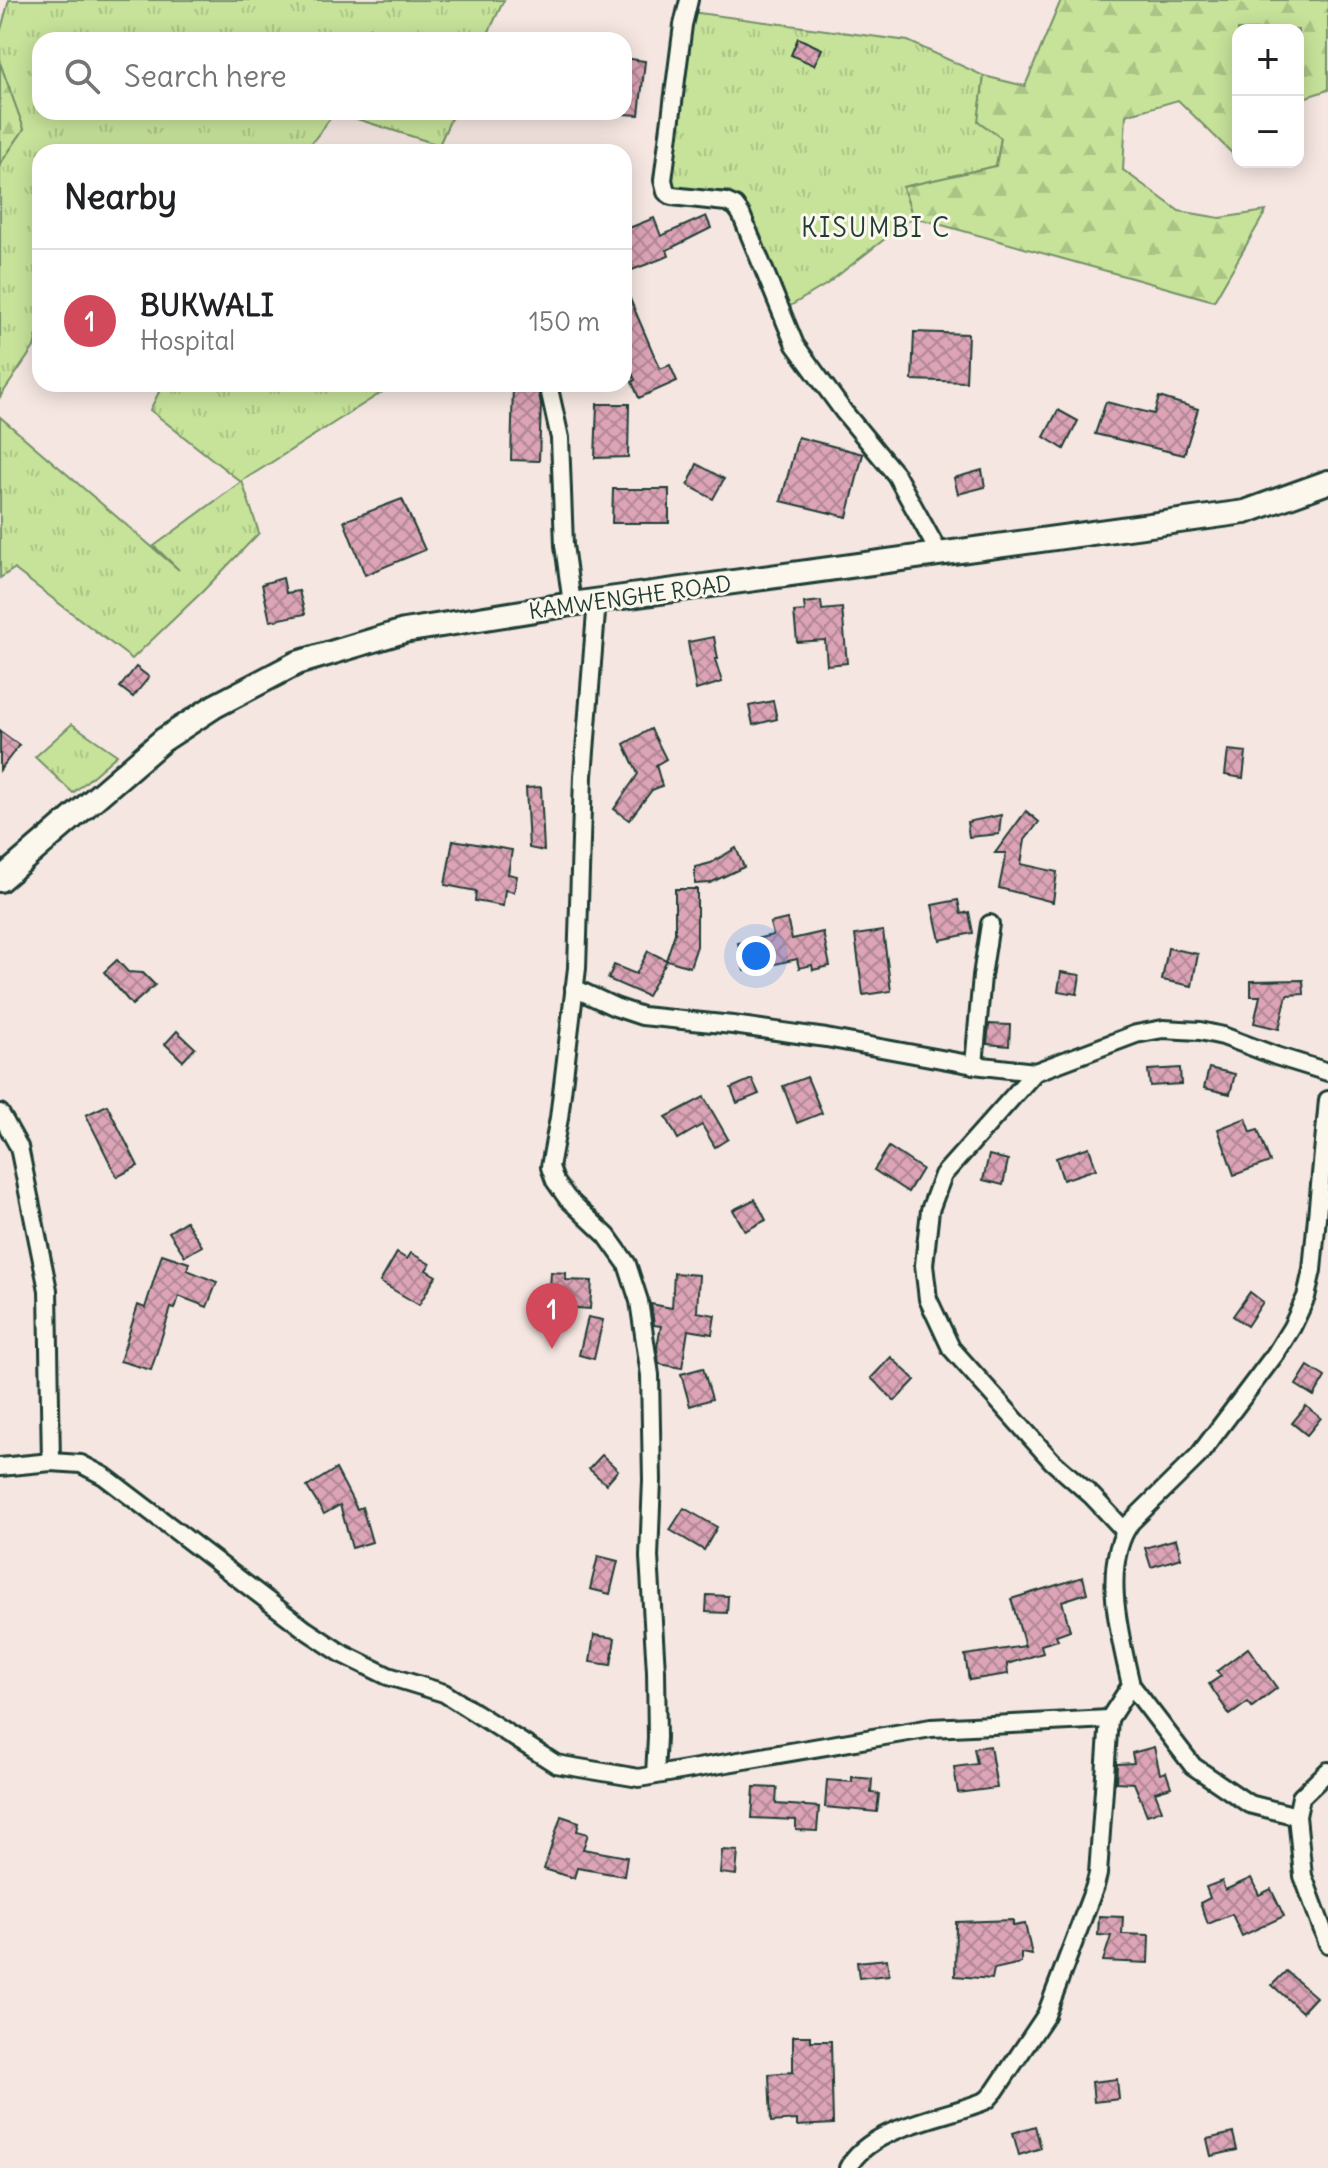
<!DOCTYPE html>
<meta charset="utf-8">
<style>
body{margin:0;font-family:Delius,sans-serif;background:#f2f2f2;color:#202124}
.controls{position:absolute;right:24px;top:24px;display:grid;overflow:hidden;border-radius:16px;box-shadow:0 4px 20px #0003}
.controls button{width:72px;height:72px;display:grid;place-items:center;padding:0;border:0;border-bottom:2px solid #e0e0e0;background:#fff;color:#202124;font:40px sans-serif}
.you{position:absolute;left:756px;top:956px;width:28px;height:28px;margin:-20px;border:6px solid #fff;border-radius:50%;background:#1a73e8;box-shadow:0 0 0 12px #1a73e833}
.badge{display:grid;place-items:center;width:52px;height:52px;border-radius:50%;background:#d1495b;color:#fff;font-size:26px;font-weight:700}
.pin{position:absolute;translate:-50% -66px;filter:drop-shadow(0 2px 4px #0008)}
.pin::after{content:'';position:absolute;top:42px;width:28px;height:24px;background:inherit;clip-path:polygon(0 0,100% 0,50% 100%)}
.list{margin:0;padding:0;list-style:none}
h2{display:flex;justify-content:space-between;align-items:center;height:104px;margin:0;padding:0 32px;font-size:34px}
h2 small{font-size:26px;font-weight:400;color:#757577}
.list li{display:grid;grid-template-columns:52px 1fr auto;gap:24px;align-items:center;box-sizing:border-box;height:144px;padding:0 32px;border-top:2px solid #e0e0e0}
.list b{display:block;font-size:30px;white-space:nowrap}
.list p{margin:0;font-size:26px;white-space:nowrap;color:#757577}
.list em{font-size:26px;font-style:normal;color:#757577}
.icon{flex:none;width:44px;height:44px;fill:none;stroke:currentColor;stroke-width:2;stroke-linecap:round;stroke-linejoin:round}
.map{position:relative;flex:none;width:1328px;height:2168px;overflow:hidden}
.search{position:absolute;background:#fff;box-shadow:0 4px 20px #0003;left:32px;top:32px;width:600px;height:88px;display:flex;align-items:center;gap:20px;box-sizing:border-box;padding:0 28px;border-radius:24px;color:#757577;font-size:30px}
.panel{position:absolute;background:#fff;box-shadow:0 4px 20px #0003;left:32px;top:144px;width:600px;height:248px;border-radius:24px}
.map>svg:first-child{display:block}
.grass{fill:url(#grass-tufts);stroke:#739067;stroke-width:2}
.forest{fill:url(#forest-firs);stroke:#739067;stroke-width:2}
.building{fill:url(#building-cross-hatch);stroke:#1f3d34;stroke-width:2}
.lines{fill:none;stroke-linecap:round;stroke-linejoin:round}
.street-casing{stroke:#1f3d34;stroke-width:22}
.secondary-casing{stroke:#1f3d34;stroke-width:28}
.street{stroke:#fbf7ec;stroke-width:16}
.secondary{stroke:#fbf7ec;stroke-width:22}
.labels{text-anchor:middle;dominant-baseline:central;stroke-width:6;stroke-linejoin:round;paint-order:stroke}
.street-label{font-size:22px;fill:#1f3d34;stroke:#fbf7ec}
.quarter-label{font-size:26px;letter-spacing:2px;fill:#1f3d34;stroke:#fbf7ec}
</style>
<div class="map">
<svg width="1328" height="2168" viewBox="0 0 1328 2168">
<defs>
<pattern id="grass-tufts" width="24" height="20" patternUnits="userSpaceOnUse" patternTransform="scale(2)"><rect width="24" height="20" fill="#c7e39a"/><path d="M3 7l-1-3M5 7V3M7 7l1-3M15 17l-1-3M17 17v-4M19 17l1-3" fill="none" stroke="#aac485"/></pattern>
<pattern id="forest-firs" width="22" height="20" patternUnits="userSpaceOnUse" patternTransform="scale(2)"><rect width="22" height="20" fill="#c7e39a"/><path d="M5 1l3.5 6h-7zM16 11l3.5 6h-7z" fill="#aac485"/></pattern>
<pattern id="building-cross-hatch" width="8" height="8" patternUnits="userSpaceOnUse" patternTransform="scale(2)"><rect width="8" height="8" fill="#dca4b6"/><path d="M0 0l8 8M0 8l8-8" fill="none" stroke="#b28795"/></pattern>
</defs>
<rect width="100%" height="100%" fill="#f5e6e1"/>
<filter id="ink" filterUnits="userSpaceOnUse"><feTurbulence type="fractalNoise" baseFrequency=".0125" numOctaves="2"/><feDisplacementMap in="SourceGraphic" scale="16" xChannelSelector="R" yChannelSelector="G"/><feConvolveMatrix kernelMatrix="1 2 1 2 8 2 1 2 1" color-interpolation-filters="sRGB"/></filter>
<g filter="url(#ink)">
<!-- grass -->
<g class="grass">
<polygon points="9,0 504,0 485,40 40,40 40,112 454,112 439,145 335,112 305,152 40,152 40,324 34,347 0,397 0,164 24,129 0,63 0,33"/>
<polygon points="691,12 908,41 984,76 979,117 1001,138 996,166 903,187 913,217 827,284 775,315 733,199 729,191 689,193 671,188 667,180"/>
<polygon points="163,384 395,384 242,481 259,533 203,591 132,659 14,569 0,578 0,417 179,570 154,546 241,482 150,410"/>
<polygon points="72,724 117,755 73,793 35,757"/>
</g>
<!-- forest -->
<g class="forest">
<polygon points="1061,0 1328,0 1328,90 1306,97 1298,106 1298,30 1238,30 1238,159 1178,100 1126,115 1123,170 1179,211 1220,218 1266,211 1214,301 913,217 903,187 996,166 1001,138 978,121 984,76 1025,86"/>
<polygon points="0,63 24,129 0,164"/>
</g>
<!-- building -->
<g class="building">
<polygon points="798,38 822,49 814,65 791,55"/>
<polygon points="624,58 645,61 639,115 624,114"/>
<polygon points="706,216 711,228 667,250 669,256 624,273 624,230 654,218 661,236"/>
<polygon points="624,285 660,369 670,365 677,381 639,398 632,382 635,380 624,354"/>
<polygon points="914,332 968,334 966,382 912,380"/>
<polygon points="513,384 537,384 541,404 539,461 511,460"/>
<polygon points="1159,397 1198,409 1184,455 1095,434 1106,402 1154,414"/>
<polygon points="597,404 629,404 628,457 595,458"/>
<polygon points="1058,410 1078,421 1064,449 1044,437"/>
<polygon points="798,437 863,454 847,517 781,501"/>
<polygon points="697,464 724,479 713,499 688,485"/>
<polygon points="982,470 985,487 958,494 954,478"/>
<polygon points="613,489 669,489 669,523 612,523"/>
<polygon points="402,499 425,550 365,575 344,521"/>
<polygon points="283,578 286,593 299,591 305,614 270,621 262,584"/>
<polygon points="821,601 822,610 842,608 847,663 827,665 825,640 797,642 794,612 805,611 804,603"/>
<polygon points="714,637 718,659 715,659 722,682 696,690 688,642"/>
<polygon points="136,667 149,677 133,697 120,687"/>
<polygon points="773,701 777,719 753,725 749,706"/>
<polygon points="651,729 666,759 656,765 662,786 652,790 629,820 614,809 638,774 624,744"/>
<polygon points="0,731 19,745 0,770"/>
<polygon points="1228,750 1246,752 1243,778 1225,775"/>
<polygon points="541,787 544,851 529,848 526,788"/>
<polygon points="1026,811 1039,822 1025,840 1021,864 1057,872 1053,902 999,888 1006,853 995,853"/>
<polygon points="1001,815 999,834 969,837 967,822"/>
<polygon points="453,840 512,850 508,874 517,876 514,892 505,890 503,906 475,901 476,891 445,885"/>
<polygon points="736,848 744,867 710,883 695,884 695,867 711,863"/>
<polygon points="675,889 697,889 697,946 690,967 667,960 647,996 608,979 614,965 636,974 648,951 666,960 675,933"/>
<polygon points="958,900 961,914 969,912 973,933 940,940 932,905"/>
<polygon points="787,919 792,939 823,932 830,966 813,970 812,965 799,968 797,959 744,971 738,943 773,935 770,923"/>
<polygon points="883,931 891,991 863,995 855,935"/>
<polygon points="1168,948 1198,954 1192,986 1162,980"/>
<polygon points="117,960 128,972 143,973 155,985 132,1005 104,972"/>
<polygon points="1061,972 1080,975 1077,994 1058,991"/>
<polygon points="1303,980 1304,994 1287,995 1279,1029 1254,1023 1260,996 1251,996 1251,981"/>
<polygon points="989,1024 1010,1025 1009,1046 987,1044"/>
<polygon points="177,1031 195,1048 183,1061 165,1044"/>
<polygon points="1180,1068 1181,1084 1150,1086 1148,1070"/>
<polygon points="1209,1068 1235,1074 1230,1094 1204,1088"/>
<polygon points="807,1077 822,1113 797,1123 783,1086"/>
<polygon points="752,1079 759,1094 737,1103 731,1088"/>
<polygon points="704,1097 728,1139 715,1147 702,1125 678,1139 666,1117"/>
<polygon points="107,1105 138,1166 117,1177 86,1115"/>
<polygon points="1246,1118 1251,1132 1258,1130 1270,1162 1234,1175 1218,1129"/>
<polygon points="889,1147 922,1169 908,1192 874,1170"/>
<polygon points="1089,1147 1096,1169 1063,1180 1056,1158"/>
<polygon points="989,1155 1008,1160 1003,1185 983,1180"/>
<polygon points="755,1199 766,1220 745,1231 733,1210"/>
<polygon points="186,1221 202,1246 185,1256 169,1232"/>
<polygon points="397,1253 407,1259 411,1253 430,1264 426,1270 436,1276 419,1305 380,1282"/>
<polygon points="162,1254 189,1263 187,1270 217,1282 207,1307 179,1296 175,1309 171,1308 151,1370 120,1361 138,1305 145,1308"/>
<polygon points="551,1272 566,1273 566,1280 592,1281 590,1309 549,1306"/>
<polygon points="674,1273 699,1275 697,1312 715,1315 712,1334 688,1330 682,1368 659,1364 657,1347 661,1326 654,1325 651,1304 672,1308"/>
<polygon points="1250,1292 1263,1302 1247,1326 1233,1316"/>
<polygon points="588,1317 603,1320 594,1359 579,1355"/>
<polygon points="891,1357 915,1380 895,1401 871,1378"/>
<polygon points="1308,1366 1325,1377 1314,1396 1296,1385"/>
<polygon points="703,1368 712,1399 690,1406 681,1374"/>
<polygon points="1306,1406 1321,1418 1307,1435 1292,1423"/>
<polygon points="602,1455 618,1470 606,1484 589,1469"/>
<polygon points="336,1469 357,1509 362,1507 372,1542 352,1548 340,1505 324,1514 307,1487"/>
<polygon points="684,1508 717,1527 704,1550 670,1530"/>
<polygon points="1176,1539 1181,1558 1151,1567 1145,1548"/>
<polygon points="598,1556 618,1561 610,1594 590,1589"/>
<polygon points="1083,1577 1087,1593 1062,1601 1070,1630 1056,1635 1058,1640 1041,1645 1043,1653 1007,1664 1008,1674 969,1680 965,1655 1025,1646 1011,1599"/>
<polygon points="707,1595 728,1596 727,1613 706,1612"/>
<polygon points="594,1635 615,1638 611,1665 590,1662"/>
<polygon points="1248,1648 1277,1688 1252,1707 1248,1702 1230,1715 1209,1684 1221,1676 1217,1671"/>
<polygon points="990,1746 997,1788 958,1793 954,1767 977,1764 974,1748"/>
<polygon points="1154,1747 1160,1774 1166,1772 1171,1787 1155,1792 1162,1810 1147,1815 1134,1783 1116,1782 1117,1764 1134,1763 1132,1753"/>
<polygon points="852,1777 872,1779 871,1793 879,1794 877,1812 825,1807 827,1780 852,1782"/>
<polygon points="754,1787 777,1788 776,1804 819,1807 817,1831 796,1830 796,1820 752,1818"/>
<polygon points="561,1816 579,1822 577,1831 588,1834 583,1849 627,1857 624,1876 577,1868 574,1878 544,1869"/>
<polygon points="722,1850 738,1851 736,1875 720,1873"/>
<polygon points="1251,1878 1259,1895 1271,1889 1284,1916 1242,1936 1232,1914 1208,1924 1200,1903 1210,1898 1206,1887 1222,1881 1225,1890"/>
<polygon points="1099,1916 1123,1917 1122,1934 1149,1935 1148,1963 1103,1961 1111,1936 1098,1935"/>
<polygon points="1013,1920 1013,1926 1025,1924 1032,1955 1021,1953 1021,1963 994,1969 992,1979 955,1976 956,1922"/>
<polygon points="887,1959 889,1975 859,1978 857,1962"/>
<polygon points="1286,1971 1316,1997 1302,2012 1272,1985"/>
<polygon points="793,2036 811,2036 811,2041 831,2041 833,2124 797,2126 797,2120 771,2122 769,2074 793,2072"/>
<polygon points="1117,2079 1119,2099 1094,2102 1092,2082"/>
<polygon points="1035,2126 1041,2148 1019,2155 1013,2133"/>
<polygon points="1233,2133 1237,2150 1211,2156 1207,2139"/>
</g>
<g class="lines">
<defs>
<g id="street">
<polyline points="689,0 683,25 663,180 666,192 672,196 726,202 735,206 741,214 795,345 844,412 896,475 939,553"/>
<polyline points="548,384 560,438 564,545 572,604"/>
<polyline points="597,600 583,776 577,968 559,1118 550,1167 555,1181 567,1198 607,1236 627,1264 639,1301 650,1375 652,1480 649,1557 656,1671 657,1737 655,1775"/>
<polyline points="574,988 615,1007 642,1016 733,1025 826,1038 974,1065 1035,1072"/>
<polyline points="974,1065 982,976 990,924"/>
<polyline points="0,1113 19,1147 48,1290 51,1462"/>
<polyline points="0,1467 51,1462 81,1464 104,1476 306,1630 341,1653 388,1676 444,1693 556,1764 639,1778 931,1728 1109,1719"/>
<polyline points="1124,1530 1092,1496 1052,1461 951,1348 928,1299 924,1265 930,1210 943,1175 1035,1072 1136,1034 1163,1029 1200,1031 1223,1036 1276,1056 1328,1072"/>
<polyline points="1131,1685 1193,1766 1249,1804 1297,1816"/>
<polyline points="1328,1771 1301,1797 1297,1816 1303,1876 1328,1944"/>
<path d="M848 2168C869 2126 946 2118 987 2100L995 2091 1046 2015 1095 1886 1098 1874 1109 1719 1131 1685C1120 1637 1100 1564 1131 1522L1199 1455 1276 1353 1292 1327 1306 1297 1312 1270 1328 1100"/>
</g>
<polyline id="secondary" points="0,880 163,740 215,706 297,663 404,631 572,604 1245,512 1328,482"/>
</defs>
<!-- street casing -->
<use href="#street" class="street-casing"/>
<!-- secondary casing -->
<use href="#secondary" class="secondary-casing"/>
<!-- street -->
<use href="#street" class="street"/>
<!-- secondary -->
<use href="#secondary" class="secondary"/>
</g>
</g>
<g class="labels">
<!-- street labels -->
<g class="street-label">
<text transform="translate(630 597) rotate(-8)">KAMWENGHE ROAD</text>
</g>
<!-- quarter labels -->
<g class="quarter-label">
<text x="876" y="227">KISUMBI C</text>
</g>
</g>
</svg>
<div class="controls">
<button>+</button>
<button>−</button>
</div>
<div class="you"></div>
<div class="pin badge" style="left:552px;top:1349px">1</div>
<div class="search"><svg class="icon" aria-label="search" viewBox="0 0 24 24"><circle cx="10" cy="10" r="6"/><path d="M15 15l6 6"/></svg>Search here</div>
<section class="panel">
<h2>Nearby<small></small></h2>
<ul class="list">
<li><span class="badge">1</span><div><b>BUKWALI</b><p>Hospital</p></div><em>150 m</em></li>
</ul>
</section>
</div>
